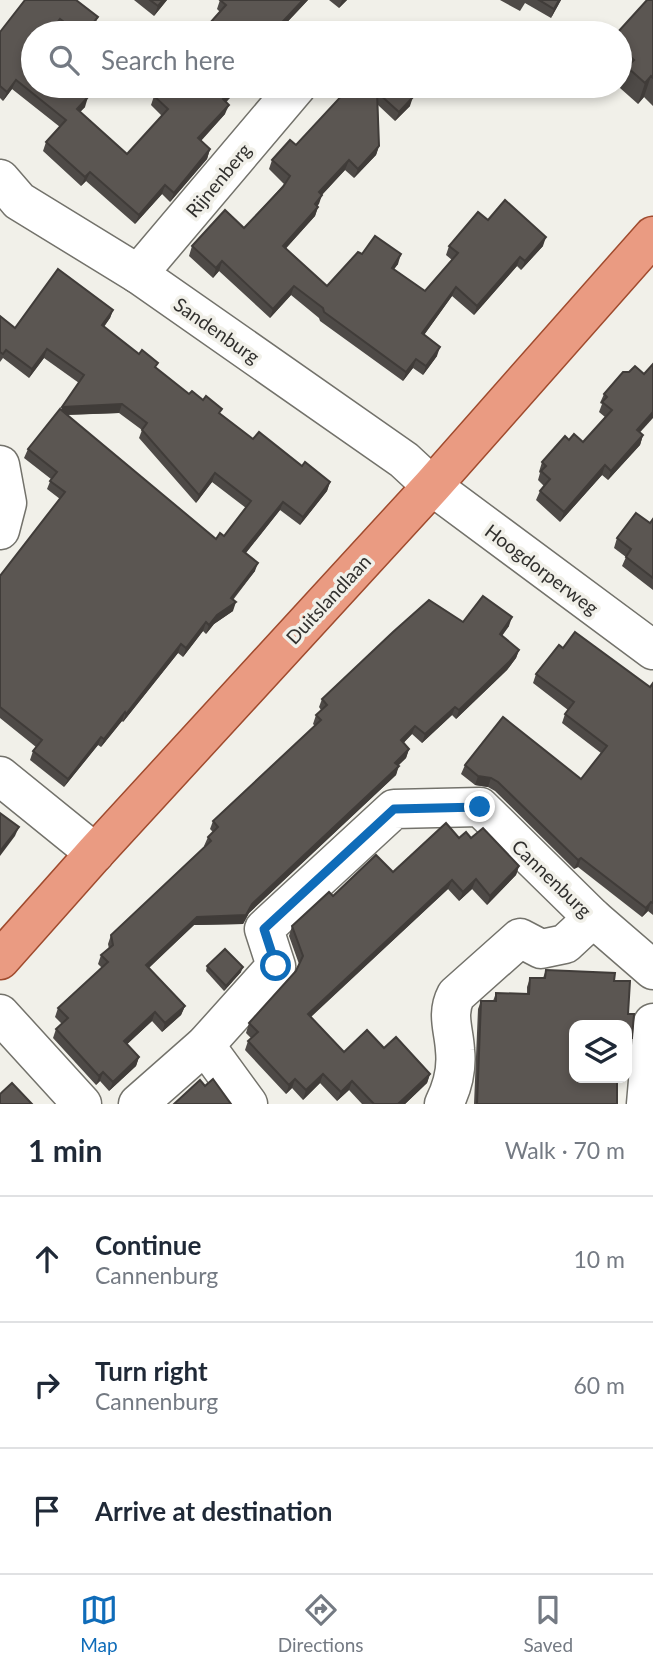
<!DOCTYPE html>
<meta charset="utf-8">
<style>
body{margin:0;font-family:Lato,sans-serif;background:#f2f2f3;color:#1f2937}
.controls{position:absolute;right:21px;bottom:21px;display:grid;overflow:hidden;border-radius:14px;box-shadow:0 4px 10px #0003}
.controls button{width:63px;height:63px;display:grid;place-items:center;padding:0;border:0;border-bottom:2px solid #e0e1e3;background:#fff;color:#1f2937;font:35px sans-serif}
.stop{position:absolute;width:21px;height:21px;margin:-16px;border:5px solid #0f6cb9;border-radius:50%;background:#fff}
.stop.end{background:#0f6cb9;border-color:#fff;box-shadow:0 2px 7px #0008}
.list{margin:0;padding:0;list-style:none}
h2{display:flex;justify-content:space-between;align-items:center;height:91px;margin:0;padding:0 28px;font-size:30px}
h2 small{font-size:23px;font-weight:400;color:#747a83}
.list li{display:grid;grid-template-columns:46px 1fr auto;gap:21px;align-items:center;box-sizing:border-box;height:126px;padding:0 28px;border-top:2px solid #e0e1e3}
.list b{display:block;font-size:26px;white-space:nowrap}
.list p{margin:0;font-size:23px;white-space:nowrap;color:#747a83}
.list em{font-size:23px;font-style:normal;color:#747a83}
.icon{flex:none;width:38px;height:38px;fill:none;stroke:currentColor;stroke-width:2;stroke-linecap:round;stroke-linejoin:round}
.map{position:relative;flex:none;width:653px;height:1104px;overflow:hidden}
.search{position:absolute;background:#fff;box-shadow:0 4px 10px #0003;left:21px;right:21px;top:21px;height:77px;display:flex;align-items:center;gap:18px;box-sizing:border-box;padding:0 24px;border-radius:38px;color:#747a83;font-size:26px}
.sheet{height:469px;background:#fff}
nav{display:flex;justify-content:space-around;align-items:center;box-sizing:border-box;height:98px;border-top:2px solid #e0e1e3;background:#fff;font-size:19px;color:#747a83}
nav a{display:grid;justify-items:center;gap:4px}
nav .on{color:#0f6cb9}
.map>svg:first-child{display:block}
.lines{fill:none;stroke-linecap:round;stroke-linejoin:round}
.minor-casing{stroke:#73726b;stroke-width:41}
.major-casing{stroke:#a04b2e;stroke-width:41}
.minor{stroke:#fff;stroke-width:38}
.major{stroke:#ea9b82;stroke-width:38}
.wall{fill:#4e4a47;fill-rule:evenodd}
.shaded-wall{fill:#403c39}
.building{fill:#5b5652;stroke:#403c39;stroke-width:2}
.route{stroke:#0f6cb9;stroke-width:9}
.labels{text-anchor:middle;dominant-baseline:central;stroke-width:7;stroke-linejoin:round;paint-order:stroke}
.street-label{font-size:19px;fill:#31302e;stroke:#f1f0e9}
</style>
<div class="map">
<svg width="653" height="1104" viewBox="0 0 653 1104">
<rect width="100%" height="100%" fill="#f1f0e9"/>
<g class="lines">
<defs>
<g id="minor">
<polyline points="0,179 19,201 138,274 404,460 432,486 653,650"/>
<polyline points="138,274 297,86"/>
<polyline points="0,465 7,503 0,530"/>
<polyline points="0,776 95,853"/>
<polyline points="0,1014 82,1104"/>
<polyline points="205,1045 248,1104"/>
<polyline points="138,1104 205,1045 276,966 264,929 394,809 480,807 593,918 653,970"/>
<path d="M444 1104C452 1088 457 1068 455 1050 454 1030 446 1014 456 995L520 938 541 949 565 944 593 918"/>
<polyline points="646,1104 653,1023"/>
</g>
<polyline id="major" points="0,960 95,853 432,486 653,236"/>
</defs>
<!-- minor casing -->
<use href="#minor" class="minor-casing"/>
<!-- major casing -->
<use href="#major" class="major-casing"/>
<!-- minor -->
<use href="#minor" class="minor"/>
<!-- major -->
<use href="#major" class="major"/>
</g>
<!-- wall -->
<g class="wall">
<polygon points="134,0 167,0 154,16"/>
<polygon points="220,0 308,0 277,33 220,12 217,9"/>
<polygon points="329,0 347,0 339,8"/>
<polygon points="500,0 561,0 551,18 525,3 520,11"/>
<polygon points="653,0 653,106 644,97 638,104 620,88 623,78 620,75 620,33"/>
<polygon points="78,1 94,26 89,33 63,33 57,28 53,33 33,33 33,86 85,107 80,112 127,154 162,116 151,105 154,96 226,102 225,114 201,141 210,149 207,159 170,202 162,194 135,224 86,181 81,186 43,151 46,142 60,127 12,89 3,101 0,98 0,32"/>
<polygon points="341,86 401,86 410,106 395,121 378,105 379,146 376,155 354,178 345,170 322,195 317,206 318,207 315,216 286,248 327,286 362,254 398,264 394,269 425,291 452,260 446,255 449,246 488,220 543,246 521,270 517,266 474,315 452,296 424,335 437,356 423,375 413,368 403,381 320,321 319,318 291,295 270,318 219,271 213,278 189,256 192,246 244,228 284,184 269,169 272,160 296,145 342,96 338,93"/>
<path d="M113 310 110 318 104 327 189 394 221 414 253 439 330 482 327 491 300 525 280 510 246 553 255 571 233 600V611L214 624 206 634 203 631 183 657 178 653 123 722 122 721 101 747 98 745 64 787 30 760 33 751 36 747 0 718V576L60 499 47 489 51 479 24 458 28 449 61 410 79 383 44 358 29 378 3 358 0 362V316L15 328ZM119 413 142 430 139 438 196 503 212 482 246 508 224 536 216 539 67 415Z"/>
<polygon points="604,394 643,435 640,445 608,480 602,475 560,522 536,500 540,491 544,486 538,480 540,473 539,472 542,462 569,440 583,442 605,417 599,412 602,404 600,403"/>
<polygon points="653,519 653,590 622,566 626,557 614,548 617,538 650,523"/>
<polygon points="463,622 509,626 502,636 519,650 516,658 507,670 456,719 452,715 422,743 412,734 403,743 409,749 406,758 398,766 396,775 249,913 243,924 194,925 149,968 185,1006 181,1015 162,1032 152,1021 127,1044 139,1057 136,1066 109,1091 100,1081 96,1085 53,1038 56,1029 62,1024 55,1017 58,1008 102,968 98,964 101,955 109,949 108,944 111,935 205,847 204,846 208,837 213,832 210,829 213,821 315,726 313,724 316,715 321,710 319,707 322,699"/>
<polygon points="563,648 650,687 653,683 653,915 648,911 642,917 578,867 574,869 495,791 488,787 475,785 461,774 465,765 581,779 601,753 562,723 565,714 568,710 533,683 536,674"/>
<polygon points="459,838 471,838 519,866 516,875 487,905 472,889 459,901 448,889 311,1017 344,1052 384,1048 430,1074 427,1083 405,1104 362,1104 349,1090 337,1101 320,1083 303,1100 292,1088 286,1094 245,1050 248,1041 251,1038 246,1033 249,1023 296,971 299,964 289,936 292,926 333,896 393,872"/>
<polygon points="207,966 241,972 224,991 206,971"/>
<polygon points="546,970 614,981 628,1014 632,1038 629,1047 574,1025 610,1081 617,1104 474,1104 478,1009 481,1001 493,1001 496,993 527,994 527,987 530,978 543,978"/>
</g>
<!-- shaded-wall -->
<g class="shaded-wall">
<polygon points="163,0 167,0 154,16 158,6"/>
<polygon points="303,0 308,0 277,33 272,33"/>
<polygon points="342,0 347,0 339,8"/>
<polygon points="559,0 561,0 551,18 554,9"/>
<polygon points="98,17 94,26 89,33 85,33"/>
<polygon points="60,19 57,28 53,33 49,33"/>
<polygon points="651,76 644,97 638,104 645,83"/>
<polygon points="16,80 12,89 3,101 7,92"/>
<polygon points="235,86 241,86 220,109 223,99"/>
<polygon points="88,97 85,107 74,118 77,109"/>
<polygon points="413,97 410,106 395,121 399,112"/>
<polygon points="229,105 225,114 195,147 198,138"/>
<polygon points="379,146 376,155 354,178 358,169"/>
<polygon points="210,149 207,159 170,202 174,193"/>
<polygon points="349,160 345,170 316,201 319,192"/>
<polygon points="90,172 86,181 81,186 85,177"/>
<polygon points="165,185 162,194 135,224 139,215"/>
<polygon points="322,195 319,204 311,213 315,204"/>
<polygon points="318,207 315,216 280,255 283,246"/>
<polygon points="546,237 543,246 521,270 525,261"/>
<polygon points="401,254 398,264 388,277 392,268"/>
<polygon points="520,257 517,266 474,315 477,306"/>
<polygon points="222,261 219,271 213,278 216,268"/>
<polygon points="294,286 291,295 270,318 273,309"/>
<polygon points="456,287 452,296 419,342 422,333"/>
<polygon points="113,310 110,318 98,334 102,325"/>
<polygon points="440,347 437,356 423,375 426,366"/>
<polygon points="47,349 44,358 29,378 32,369"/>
<polygon points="416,359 413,368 403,381 406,372"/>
<polygon points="122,404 119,413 59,415 62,407"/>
<polygon points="653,412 653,418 634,439 637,430"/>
<polygon points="643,435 640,445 608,480 611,471"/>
<polygon points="605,465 602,475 560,522 564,512"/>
<polygon points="215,473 212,482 196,503 199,495"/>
<polygon points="330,482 327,491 300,525 303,517"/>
<polygon points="283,502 280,510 240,560 243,551"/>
<polygon points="258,563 255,571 227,606 231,598"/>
<polygon points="236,602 233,611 214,624 206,634 209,625 217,615"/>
<polygon points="512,617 509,626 496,643 500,634"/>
<polygon points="206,622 203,631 183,657 186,648"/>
<polygon points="181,644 178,653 123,722 126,714"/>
<polygon points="519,650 516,658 507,670 456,719 459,710"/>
<polygon points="455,707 452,715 422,743 425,734"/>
<polygon points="125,712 122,721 101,747 104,739"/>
<polygon points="415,726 412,734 398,749 401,740"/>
<polygon points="101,737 98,745 64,787 68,779"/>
<polygon points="409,749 406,758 392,771 395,763"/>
<polygon points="399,766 396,775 249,913 243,924 194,925 143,973 146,965 197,917 252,904"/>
<polygon points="478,776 491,778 488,787 475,785"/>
<polygon points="19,827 15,836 0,856 0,851"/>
<polygon points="581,858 578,867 574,869 578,860"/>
<polygon points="519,866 516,875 487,905 490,896"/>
<polygon points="476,879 472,889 459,901 463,892"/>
<polygon points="452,880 448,889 304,1023 308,1014"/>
<polygon points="651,902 648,911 642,917 646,908"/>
<polygon points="243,967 241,972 224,991 226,986"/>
<polygon points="185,1006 181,1015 162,1032 165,1023"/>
<polygon points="155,1012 152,1021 121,1050 124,1041"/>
<polygon points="627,1038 632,1038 629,1047 627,1047"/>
<polygon points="139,1057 136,1066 109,1091 113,1082"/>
<polygon points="103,1072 100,1081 96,1085 99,1076"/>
<polygon points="323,1074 320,1083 303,1100 306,1090"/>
<polygon points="430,1074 427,1083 405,1104 398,1104"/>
<polygon points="295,1079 292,1088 286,1094 289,1085"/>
<polygon points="352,1081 349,1090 337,1101 341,1092"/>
</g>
<!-- building -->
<g class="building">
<polygon points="25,0 76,0 98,17 85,33 78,33 60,19 49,33 33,33 33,86 74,86 88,97 77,109 127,154 168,109 154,96 163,86 235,86 223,99 229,105 198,138 210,149 174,193 165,185 139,215 90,172 85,177 46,142 66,120 16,80 7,92 0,86 0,32"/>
<polygon points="150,0 163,0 158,6"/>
<polygon points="220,0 303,0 272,33 201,33 226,5"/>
<polygon points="539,0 559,0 554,9"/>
<polygon points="647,0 653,0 653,78 651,76 645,83 627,67 634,60 620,47 620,33 617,33"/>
<polygon points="344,86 401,86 413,97 399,112 377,92 379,146 358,169 349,160 319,192 322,195 315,204 318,207 283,246 327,286 358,252 362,254 375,236 401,254 392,268 425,291 458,253 449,246 478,212 488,220 505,200 546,237 525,261 520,257 477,306 456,287 422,333 440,347 426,366 416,359 406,372 324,312 323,308 294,286 273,309 222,261 216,268 192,246 225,210 244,228 283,187 290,176 272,160 290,140 296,145 348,89"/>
<polygon points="58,269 113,310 102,325 139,354 142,350 158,363 155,367 189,394 192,391 203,400 206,396 222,409 219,413 253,439 259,432 302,466 305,462 330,482 303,517 283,502 243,551 258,563 231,598 236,602 217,615 209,625 206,622 186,648 181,644 126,714 125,712 104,739 101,737 68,779 33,751 42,740 0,707 0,576 65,492 50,481 57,472 28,449 60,409 216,539 220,533 224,536 251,501 215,473 199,495 142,430 147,423 122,404 62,407 84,375 47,349 32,369 6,350 3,354 0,352 0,316 15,328"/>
<polygon points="653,364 653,412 637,430 643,435 611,471 605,465 564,512 540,491 550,479 541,471 546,466 542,462 565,436 569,440 574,434 583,442 612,410 602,402 607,397 604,394 623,372 629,372 635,366 644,374"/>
<polygon points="636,513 650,523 653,519 653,578 626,557 631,549 617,538"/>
<polygon points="483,596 512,617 500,634 519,650 510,661 459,710 455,707 425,734 415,726 401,740 409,749 395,763 399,766 252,904 246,915 197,917 146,965 185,1006 165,1023 155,1012 124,1041 139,1057 113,1082 103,1072 99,1076 56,1029 68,1018 58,1008 108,962 101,955 113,945 111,935 211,841 208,837 218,827 213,821 321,720 316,715 327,705 322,699 393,632 429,600 463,622"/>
<polygon points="575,632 650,687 653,683 653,903 651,902 646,908 581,858 578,860 498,782 491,778 478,776 465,765 503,717 581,779 607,746 565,714 574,702 536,674 559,645 563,648"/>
<polygon points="0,813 19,827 0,851"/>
<polygon points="446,823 459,838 466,832 471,838 483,828 519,866 490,896 476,879 463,892 452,880 308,1014 344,1052 367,1030 384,1048 396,1037 430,1074 398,1104 374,1104 352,1081 341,1092 323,1074 306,1090 295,1079 289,1085 248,1041 258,1032 249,1023 296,971 303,956 292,926 329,892 333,896 376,855 393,872"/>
<polygon points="225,949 243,967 226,986 207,966"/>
<polygon points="546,970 615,973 614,981 630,981 628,1014 634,1014 632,1038 627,1038 627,1025 574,1025 574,1078 610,1078 610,1081 617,1081 617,1104 477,1104 481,1001 496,1001 496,993 529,994 530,978 545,978"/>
<polygon points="213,1079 231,1104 174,1104 200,1080 205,1086"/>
<polygon points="12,1083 32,1104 0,1104 0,1094"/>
</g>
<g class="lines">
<!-- route -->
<polyline class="route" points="276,966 264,929 394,809 480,807"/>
</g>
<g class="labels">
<!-- street labels -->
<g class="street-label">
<text transform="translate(218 180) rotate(-50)">Rijnenberg</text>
<text transform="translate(217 330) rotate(35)">Sandenburg</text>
<text transform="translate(542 569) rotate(37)">Hoogdorperweg</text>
<text transform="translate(328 599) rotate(-47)">Duitslandlaan</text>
<text transform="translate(552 878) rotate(44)">Cannenburg</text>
</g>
</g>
</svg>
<div class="controls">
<button><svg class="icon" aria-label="layers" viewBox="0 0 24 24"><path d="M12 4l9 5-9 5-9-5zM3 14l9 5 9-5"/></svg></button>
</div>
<div class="stop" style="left:276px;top:966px"></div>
<div class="stop end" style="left:480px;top:807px"></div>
<div class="search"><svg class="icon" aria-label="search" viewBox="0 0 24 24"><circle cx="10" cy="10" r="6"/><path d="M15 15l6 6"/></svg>Search here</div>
</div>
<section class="sheet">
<h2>1 min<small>Walk · 70 m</small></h2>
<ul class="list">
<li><svg class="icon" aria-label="ahead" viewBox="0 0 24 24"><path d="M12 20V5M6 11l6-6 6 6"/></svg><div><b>Continue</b><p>Cannenburg</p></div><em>10 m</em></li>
<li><svg class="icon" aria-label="right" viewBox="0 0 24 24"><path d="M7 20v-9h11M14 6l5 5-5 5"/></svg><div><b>Turn right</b><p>Cannenburg</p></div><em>60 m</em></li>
<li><svg class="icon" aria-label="arrive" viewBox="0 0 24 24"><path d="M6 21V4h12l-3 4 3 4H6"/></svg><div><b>Arrive at destination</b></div></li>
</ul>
</section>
<nav>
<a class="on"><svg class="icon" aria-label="map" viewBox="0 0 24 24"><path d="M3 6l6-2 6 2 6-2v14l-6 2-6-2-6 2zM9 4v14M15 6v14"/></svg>Map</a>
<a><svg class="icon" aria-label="directions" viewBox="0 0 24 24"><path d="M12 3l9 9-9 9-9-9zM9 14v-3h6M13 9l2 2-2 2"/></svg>Directions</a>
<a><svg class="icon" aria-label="saved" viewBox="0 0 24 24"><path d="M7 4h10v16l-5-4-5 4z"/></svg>Saved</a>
</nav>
